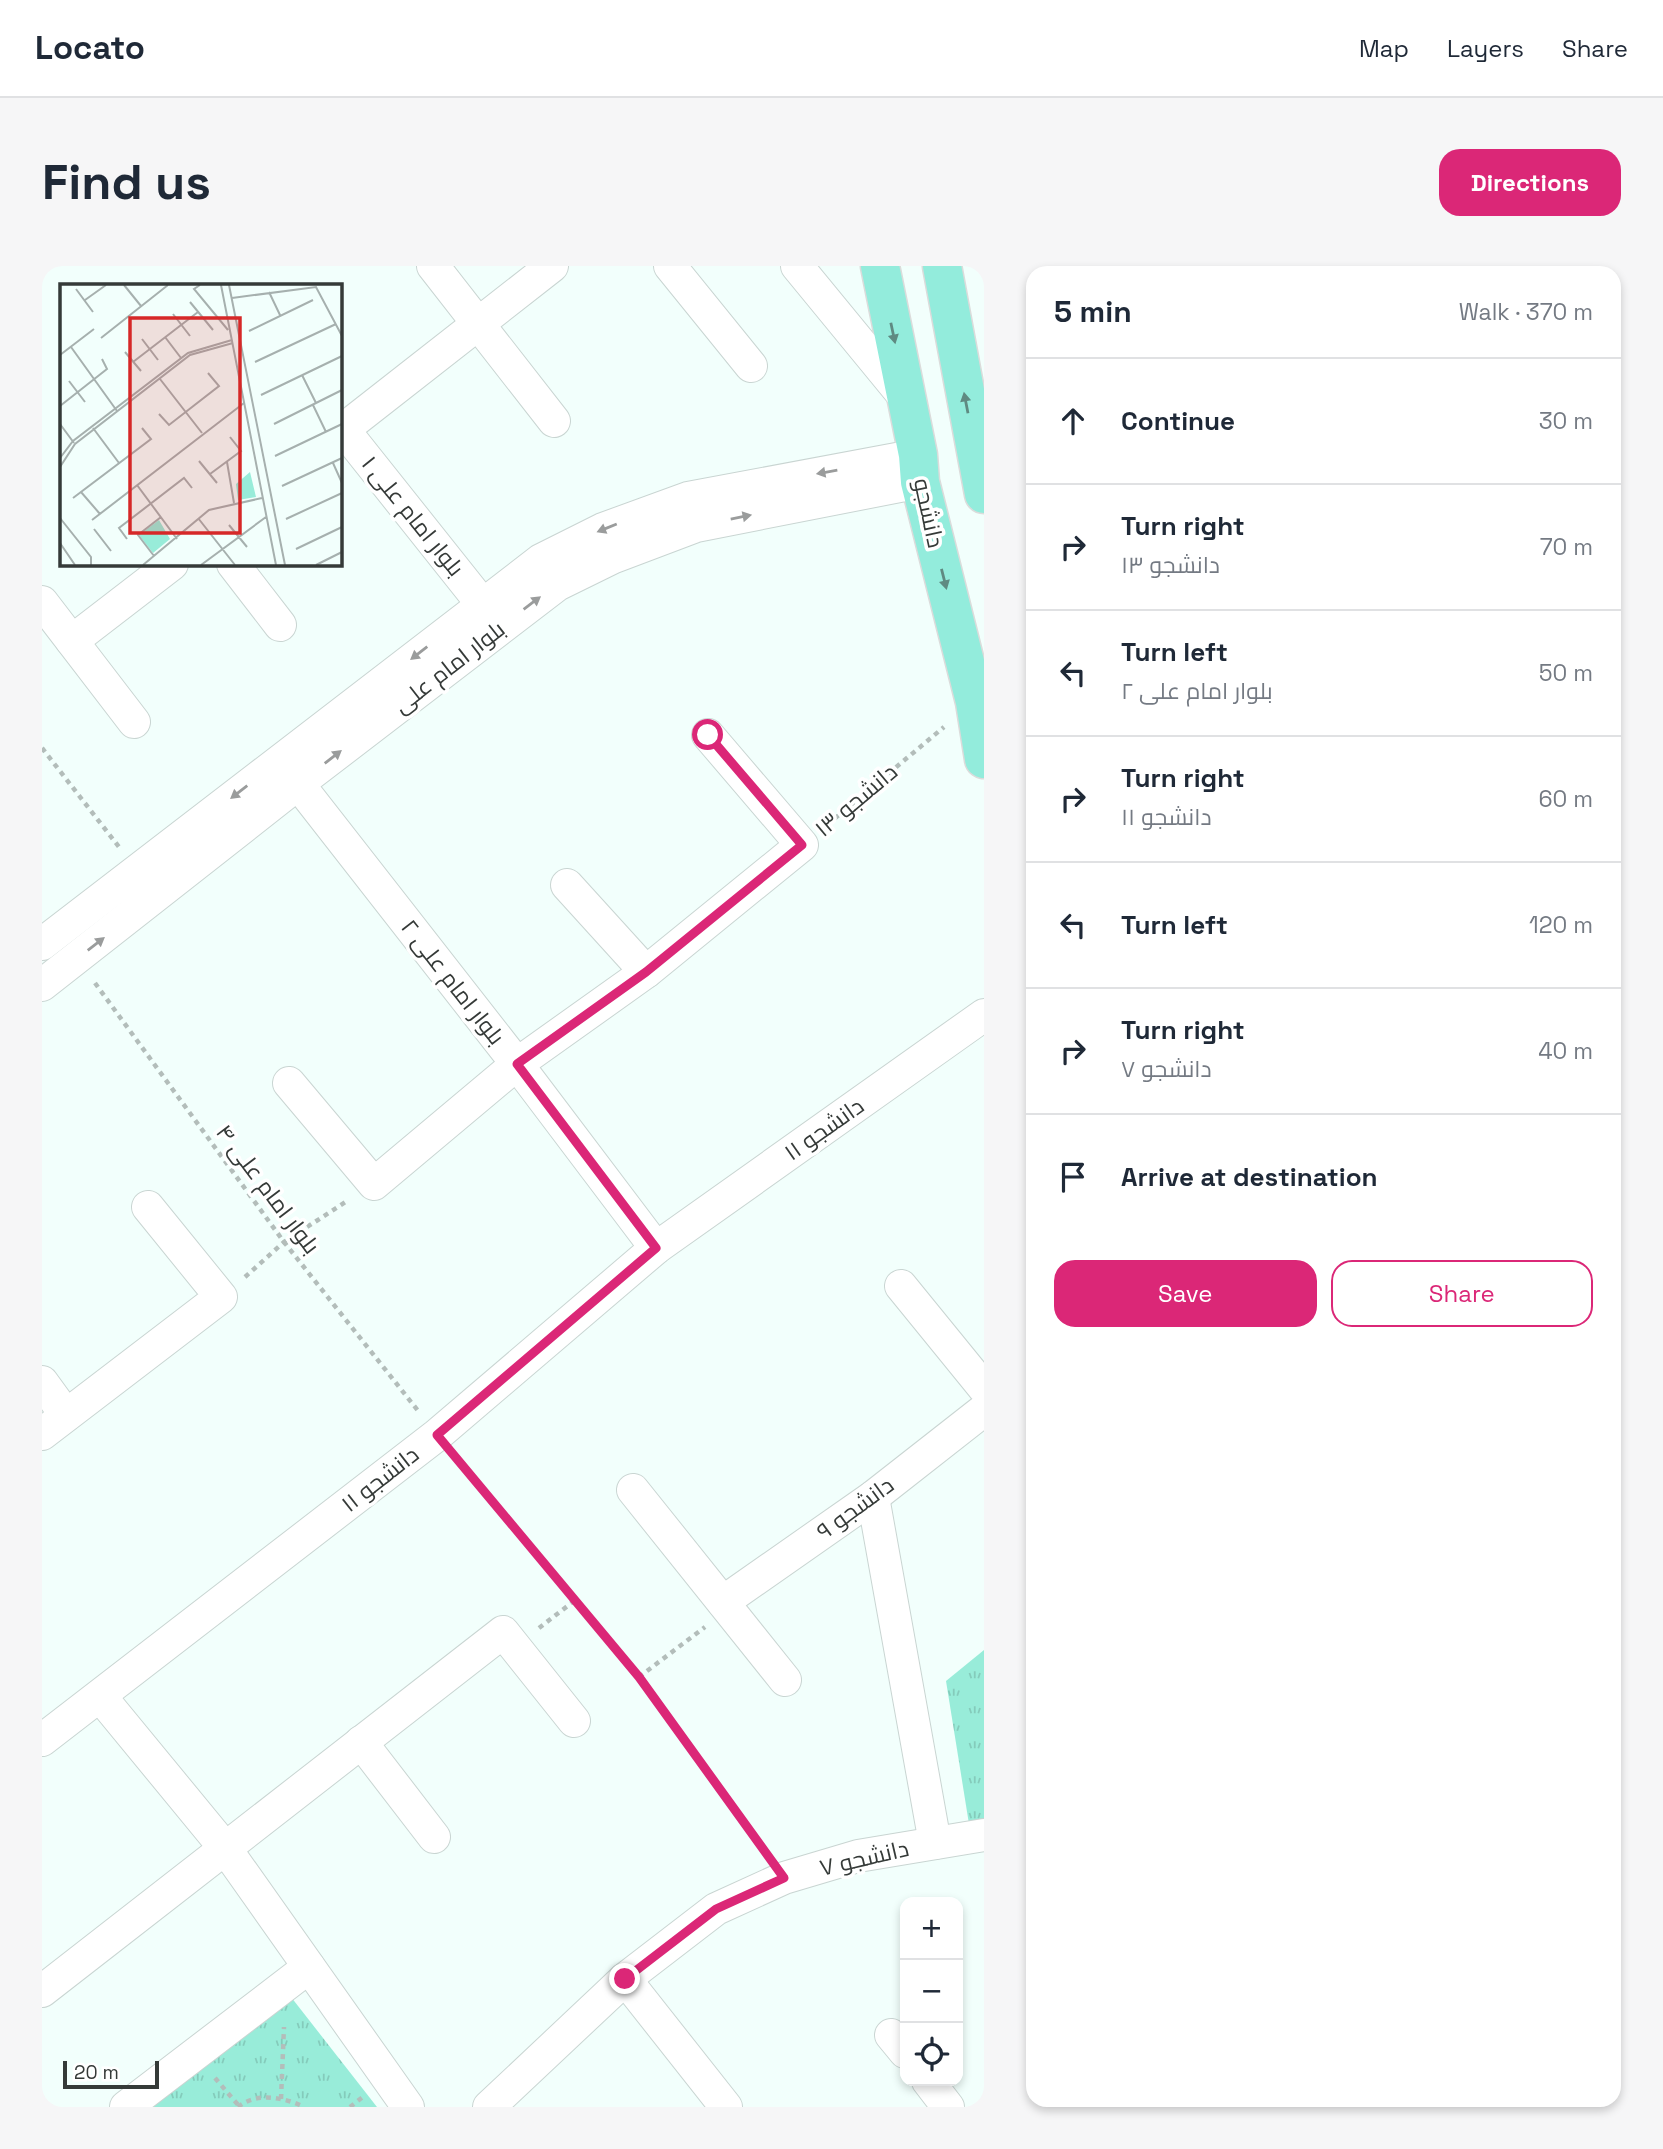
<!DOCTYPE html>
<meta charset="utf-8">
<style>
body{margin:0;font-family:"Space Grotesk",Cairo,sans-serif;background:#f6f6f7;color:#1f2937}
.controls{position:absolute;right:21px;bottom:21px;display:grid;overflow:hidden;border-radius:14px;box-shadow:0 4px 10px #0003}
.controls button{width:63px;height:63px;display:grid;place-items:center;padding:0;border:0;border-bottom:2px solid #e0e1e3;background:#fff;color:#1f2937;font:35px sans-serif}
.scale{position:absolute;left:21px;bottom:18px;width:96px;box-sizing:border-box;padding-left:7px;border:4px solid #353a38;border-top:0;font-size:19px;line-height:24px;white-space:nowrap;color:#353a38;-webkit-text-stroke:5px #fff;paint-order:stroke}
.stop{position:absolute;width:21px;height:21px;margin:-16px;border:5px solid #db2777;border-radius:50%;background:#fff}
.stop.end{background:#db2777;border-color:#fff;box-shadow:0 2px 7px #0008}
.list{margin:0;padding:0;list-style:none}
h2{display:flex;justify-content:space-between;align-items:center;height:91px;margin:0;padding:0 28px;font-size:30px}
h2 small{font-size:23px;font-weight:400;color:#747a83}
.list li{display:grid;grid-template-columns:46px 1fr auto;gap:21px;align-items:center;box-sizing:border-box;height:126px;padding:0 28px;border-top:2px solid #e0e1e3}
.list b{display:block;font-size:26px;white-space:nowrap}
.list p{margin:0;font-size:23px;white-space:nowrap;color:#747a83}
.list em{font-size:23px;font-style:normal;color:#747a83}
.actions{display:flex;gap:14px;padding:21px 28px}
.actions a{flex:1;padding:16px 0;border:2px solid #db2777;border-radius:21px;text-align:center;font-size:24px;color:#db2777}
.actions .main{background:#db2777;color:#fff}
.icon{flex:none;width:38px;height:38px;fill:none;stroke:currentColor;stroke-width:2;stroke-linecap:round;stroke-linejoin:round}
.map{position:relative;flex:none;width:942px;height:1841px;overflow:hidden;border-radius:21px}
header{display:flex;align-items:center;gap:42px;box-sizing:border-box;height:98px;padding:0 35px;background:#fff;border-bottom:2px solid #e0e1e3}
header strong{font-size:33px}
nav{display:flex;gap:38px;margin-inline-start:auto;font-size:24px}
.intro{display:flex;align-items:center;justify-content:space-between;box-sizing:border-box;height:168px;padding:0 42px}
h1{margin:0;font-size:49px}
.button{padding:18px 32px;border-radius:21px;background:#db2777;color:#fff;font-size:24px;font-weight:700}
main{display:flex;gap:42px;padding:0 42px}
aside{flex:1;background:#fff;border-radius:21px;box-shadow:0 4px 10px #0003}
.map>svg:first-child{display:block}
.grass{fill:url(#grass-tufts)}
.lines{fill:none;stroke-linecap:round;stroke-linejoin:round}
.minor-casing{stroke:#c9d5d2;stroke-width:34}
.major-casing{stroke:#dbdcdb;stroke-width:41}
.path{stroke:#b3bdba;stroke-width:4.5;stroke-dasharray:5 5;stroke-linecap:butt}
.minor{stroke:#fff;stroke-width:32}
.major{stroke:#93ecdc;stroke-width:38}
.oneway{fill:#5f8a82}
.oneway2{fill:#9a9c9c}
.route{stroke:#db2777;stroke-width:9}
.labels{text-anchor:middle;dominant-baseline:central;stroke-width:7;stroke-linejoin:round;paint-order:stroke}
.street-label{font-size:23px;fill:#353a38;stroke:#fff}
.inset-road{fill:none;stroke:#a6b0ae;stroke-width:2}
.view{fill:#d62828;fill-opacity:0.15;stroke:#d62828;stroke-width:3.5}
.inset-edge{fill:none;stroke:#353a38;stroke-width:3.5}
</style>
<header>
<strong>Locato</strong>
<nav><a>Map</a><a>Layers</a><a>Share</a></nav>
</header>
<div class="intro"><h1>Find us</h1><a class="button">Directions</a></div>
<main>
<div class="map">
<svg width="942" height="1841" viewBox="0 0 942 1841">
<defs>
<pattern id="grass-tufts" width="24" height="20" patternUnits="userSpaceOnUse" patternTransform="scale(1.75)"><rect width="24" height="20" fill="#98ecd9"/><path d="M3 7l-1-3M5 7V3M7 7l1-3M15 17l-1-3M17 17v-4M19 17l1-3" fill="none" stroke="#84cbbb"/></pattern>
</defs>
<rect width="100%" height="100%" fill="#f2fffc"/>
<!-- grass -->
<g class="grass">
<polygon points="942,1384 942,1555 927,1558 904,1415"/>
<polygon points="249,1731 335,1841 106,1841"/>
</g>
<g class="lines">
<defs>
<g id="minor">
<polyline points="391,0 512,155"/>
<polyline points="628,0 709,100"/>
<polyline points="755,0 865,134"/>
<polyline points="301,163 453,354"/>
<polyline points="298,166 510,0"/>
<polyline points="191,298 238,359"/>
<polyline points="0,336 92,456"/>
<polyline points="30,375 130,298"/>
<polyline points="243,501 475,798 614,982"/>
<polyline points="525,619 604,706"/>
<polyline points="0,678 499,294 561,263 646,232 876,189"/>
<polyline points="0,719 257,517 515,319 572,291 654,260 878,216"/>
<polyline points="247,817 332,918 475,798 604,706 760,579 666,469"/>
<polyline points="859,1020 942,1122"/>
<polyline points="0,1116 24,1149"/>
<polyline points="0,1168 179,1031 106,941"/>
<polyline points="591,1224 743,1414"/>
<polyline points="831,1231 893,1577"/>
<polyline points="681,1336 831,1231 942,1144"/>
<polyline points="58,1430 183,1582 366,1841"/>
<polyline points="0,1474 395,1169 614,982 942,749"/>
<polyline points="319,1476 392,1571"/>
<polyline points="583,1713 684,1841"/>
<polyline points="0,1725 461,1366 532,1455"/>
<polyline points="849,1769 863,1786"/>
<polyline points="886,1815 906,1841"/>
<polyline points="84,1841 267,1701"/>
<polyline points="447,1841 583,1713 674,1643 742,1612 816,1590 942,1569"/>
</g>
<g id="major">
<polyline points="838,0 876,189 878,216 933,436 942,493"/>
<polyline points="900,0 942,228"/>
</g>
</defs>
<!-- minor casing -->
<use href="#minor" class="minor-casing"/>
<!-- major casing -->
<use href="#major" class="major-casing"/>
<!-- path -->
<g class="path">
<polyline points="0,482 77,581"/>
<polyline points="785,559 902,461"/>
<polyline points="53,717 242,976 377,1146"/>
<polyline points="203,1011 242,976 305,935"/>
<polyline points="415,1193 597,1411 723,1585"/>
<polyline points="497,1362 532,1335"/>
<polyline points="597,1411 663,1361"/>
<polyline points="173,1812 197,1840"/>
<polyline points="239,1833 242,1761"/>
<path d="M196 1841C214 1826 242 1831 262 1841"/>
<polyline points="308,1841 322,1830"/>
</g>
<!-- minor -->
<use href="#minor" class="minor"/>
<!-- major -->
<use href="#major" class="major"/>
</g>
<!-- one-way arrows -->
<defs><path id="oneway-solid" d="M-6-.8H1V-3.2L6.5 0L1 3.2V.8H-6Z" transform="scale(1.75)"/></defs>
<g class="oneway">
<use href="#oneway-solid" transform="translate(851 67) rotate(78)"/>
<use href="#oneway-solid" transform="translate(924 137) rotate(-101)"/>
<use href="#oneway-solid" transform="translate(902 313) rotate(76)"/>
</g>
<g class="oneway2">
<use href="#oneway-solid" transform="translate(785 206) rotate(170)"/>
<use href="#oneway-solid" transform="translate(699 251) rotate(-11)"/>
<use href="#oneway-solid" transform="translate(565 262) rotate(158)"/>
<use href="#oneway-solid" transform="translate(490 337) rotate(-37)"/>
<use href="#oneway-solid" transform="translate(377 387) rotate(142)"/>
<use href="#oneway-solid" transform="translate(291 491) rotate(-38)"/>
<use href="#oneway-solid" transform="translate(197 526) rotate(142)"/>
<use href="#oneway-solid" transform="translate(54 678) rotate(-38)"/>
</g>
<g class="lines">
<!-- route -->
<polyline class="route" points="583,1713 674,1643 742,1612 597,1411 395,1169 614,982 475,798 604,706 760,579 666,469"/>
</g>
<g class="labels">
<!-- street labels -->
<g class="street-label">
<text transform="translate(887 247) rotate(78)">دانشجو</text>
<text transform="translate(371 250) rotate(51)">بلوار امام علی ۱</text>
<text transform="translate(407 401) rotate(-38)">بلوار امام علی</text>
<text transform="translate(814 534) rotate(-40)">دانشجو ۱۳</text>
<text transform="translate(411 716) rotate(52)">بلوار امام علی ۲</text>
<text transform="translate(782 863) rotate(-35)">دانشجو ۱۱</text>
<text transform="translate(226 923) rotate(53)">بلوار امام علی ۴</text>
<text transform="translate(338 1213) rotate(-38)">دانشجو ۱۱</text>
<text transform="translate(813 1242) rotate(-36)">دانشجو ۹</text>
<text transform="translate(822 1592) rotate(-13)">دانشجو ۷</text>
</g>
</g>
<!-- overview -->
<g transform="translate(18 18)">
<rect width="282" height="282" fill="#f2fffc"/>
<path d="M190 188 196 213 178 216 176 200ZM99 236 110 255 93 269 79 251Z" fill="#98ecd9"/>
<path class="inset-road" d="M64 1 81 22M140 1 134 5 168 46M161 1 216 281M169 1 225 281M16 5 33 28M209 8 220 31M172 14 256 3 282 52M25 16 46 1M130 18 153 46M113 30 130 52M189 47 253 16M105 53 121 74M41 54 108 1M82 55 98 76M11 63 57 127M65 68 81 87M0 71 34 45M73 78 138 28M195 78 276 40M242 91 256 119M100 95 142 149M9 97 25 118M201 111 282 72M253 121 266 148M0 122 47 85 42 75M99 130 109 141 159 102 148 89M0 140 14 159M214 140 282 106M33 144 59 179M215 172 282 140M0 174 13 157 128 69 172 56M139 177 157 199M167 178 174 219M273 179 282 199M0 183 15 160 130 71 173 59M150 190 181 167 170 153M77 201 117 255M222 202 282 174M21 208 40 230M13 214 91 155 82 144M0 234 31 273V281M138 234 175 281M226 235 282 209M32 236 184 119M169 241 187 263M34 245 51 267M67 255 59 244 124 194 132 204M0 259 15 281M236 265 282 243M94 272 78 251 101 233M83 281 149 226 202 214M141 281 206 233M256 281 282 268"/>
<path class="view" d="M70 34H180V249H70Z"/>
<rect width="282" height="282" class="inset-edge"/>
</g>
</svg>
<div class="controls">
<button>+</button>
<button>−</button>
<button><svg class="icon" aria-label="locate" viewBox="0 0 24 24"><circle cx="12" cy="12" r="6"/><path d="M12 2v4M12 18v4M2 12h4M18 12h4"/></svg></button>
</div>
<div class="scale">20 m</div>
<div class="stop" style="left:666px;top:469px"></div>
<div class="stop end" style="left:583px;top:1713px"></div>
</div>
<aside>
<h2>5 min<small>Walk · 370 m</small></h2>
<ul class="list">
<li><svg class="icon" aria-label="ahead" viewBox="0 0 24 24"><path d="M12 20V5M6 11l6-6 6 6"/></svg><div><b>Continue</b></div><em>30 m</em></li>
<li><svg class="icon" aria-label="right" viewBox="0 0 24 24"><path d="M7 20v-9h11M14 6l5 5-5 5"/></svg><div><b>Turn right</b><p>دانشجو ۱۳</p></div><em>70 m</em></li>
<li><svg class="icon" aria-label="left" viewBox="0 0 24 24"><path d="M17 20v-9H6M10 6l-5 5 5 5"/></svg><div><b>Turn left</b><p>بلوار امام علی ۲</p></div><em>50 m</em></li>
<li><svg class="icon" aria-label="right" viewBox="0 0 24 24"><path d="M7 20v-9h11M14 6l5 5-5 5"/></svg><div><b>Turn right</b><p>دانشجو ۱۱</p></div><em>60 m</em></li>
<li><svg class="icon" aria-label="left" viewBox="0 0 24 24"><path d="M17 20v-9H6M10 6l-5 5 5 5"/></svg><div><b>Turn left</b></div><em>120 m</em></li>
<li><svg class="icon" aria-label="right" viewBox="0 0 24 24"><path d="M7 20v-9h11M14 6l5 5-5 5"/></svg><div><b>Turn right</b><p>دانشجو ۷</p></div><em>40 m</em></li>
<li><svg class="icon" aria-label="arrive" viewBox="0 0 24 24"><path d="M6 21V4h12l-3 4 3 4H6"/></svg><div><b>Arrive at destination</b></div></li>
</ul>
<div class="actions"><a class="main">Save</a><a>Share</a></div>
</aside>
</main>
